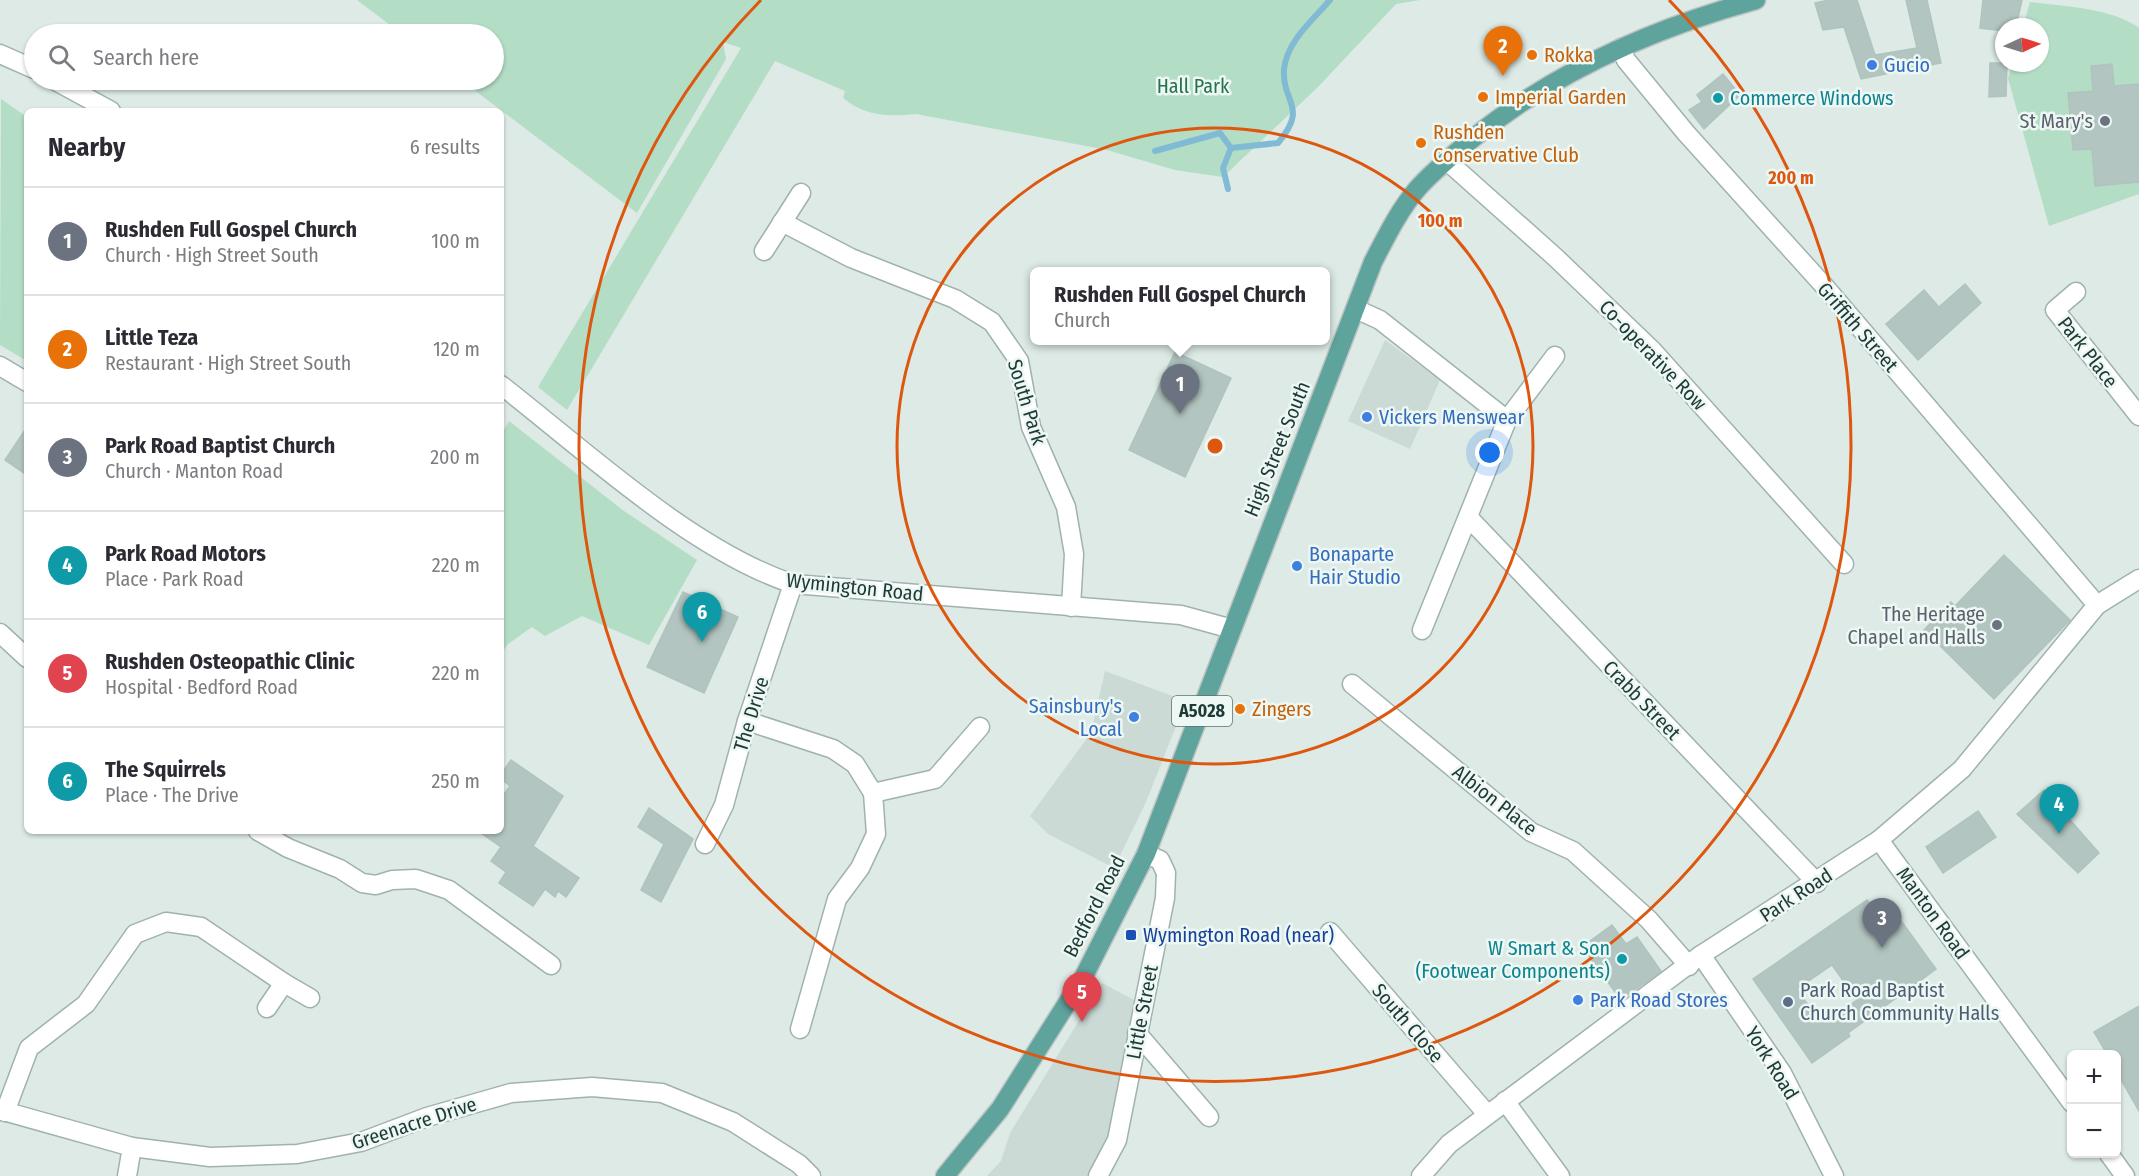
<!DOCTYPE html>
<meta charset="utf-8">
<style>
body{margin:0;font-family:"Fira Sans Condensed",sans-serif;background:#f2f2f3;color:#2b2b33}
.controls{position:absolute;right:18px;bottom:18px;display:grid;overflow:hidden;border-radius:9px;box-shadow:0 2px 4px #0004}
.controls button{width:54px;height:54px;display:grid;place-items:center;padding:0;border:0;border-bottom:2px solid #e1e1e2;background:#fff;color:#2b2b33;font:30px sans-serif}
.compass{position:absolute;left:1995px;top:18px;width:54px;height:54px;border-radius:50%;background:#fff;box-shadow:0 2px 4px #0004;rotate:86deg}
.you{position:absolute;left:1490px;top:453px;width:21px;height:21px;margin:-15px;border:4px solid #fff;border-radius:50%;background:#1a73e8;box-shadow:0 0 0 9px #1a73e833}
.badge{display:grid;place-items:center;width:39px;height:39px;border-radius:50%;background:#89583d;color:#fff;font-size:20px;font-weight:700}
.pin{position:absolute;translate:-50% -50px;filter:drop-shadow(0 2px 3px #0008)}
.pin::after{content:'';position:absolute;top:32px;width:21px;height:18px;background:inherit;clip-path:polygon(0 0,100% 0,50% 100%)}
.popup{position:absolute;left:1030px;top:267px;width:300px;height:78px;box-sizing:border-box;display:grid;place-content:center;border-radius:9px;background:#fff;filter:drop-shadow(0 2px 4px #0005);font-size:20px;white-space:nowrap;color:#7c7c81}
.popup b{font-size:22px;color:#2b2b33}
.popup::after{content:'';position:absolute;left:50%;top:100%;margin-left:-12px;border:12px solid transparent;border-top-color:#fff}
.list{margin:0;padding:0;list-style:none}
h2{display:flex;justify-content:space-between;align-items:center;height:78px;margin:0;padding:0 24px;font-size:26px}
h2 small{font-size:20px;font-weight:400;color:#7c7c81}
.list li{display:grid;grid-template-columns:39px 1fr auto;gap:18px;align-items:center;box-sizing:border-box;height:108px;padding:0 24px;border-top:2px solid #e1e1e2}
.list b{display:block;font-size:22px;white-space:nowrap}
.list p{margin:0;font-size:20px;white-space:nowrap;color:#7c7c81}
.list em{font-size:20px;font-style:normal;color:#7c7c81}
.icon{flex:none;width:33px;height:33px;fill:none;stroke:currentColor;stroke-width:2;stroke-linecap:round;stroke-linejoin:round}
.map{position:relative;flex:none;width:2139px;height:1176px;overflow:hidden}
.search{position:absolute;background:#fff;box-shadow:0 2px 4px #0004;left:24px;top:24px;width:480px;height:66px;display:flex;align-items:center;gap:15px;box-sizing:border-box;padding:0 21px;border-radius:33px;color:#7c7c81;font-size:22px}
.panel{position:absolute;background:#fff;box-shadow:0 2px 4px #0004;left:24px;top:108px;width:480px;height:726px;border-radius:9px}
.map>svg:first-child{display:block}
.built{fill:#cbdad5}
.green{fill:#b4ddc5}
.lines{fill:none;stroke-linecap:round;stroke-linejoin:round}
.stream{stroke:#80bad4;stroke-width:6}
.building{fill:#b2c5c0;stroke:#afc4be;stroke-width:1.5;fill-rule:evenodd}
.minor-casing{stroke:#a0b2ae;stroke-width:21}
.major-casing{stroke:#bcc4c3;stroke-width:21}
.minor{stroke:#fff;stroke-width:18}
.major{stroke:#5ea39c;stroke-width:18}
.ring{fill:none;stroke:#de570e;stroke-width:3}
.food-dot{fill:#e8710a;stroke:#edf7f3;stroke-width:2}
.shop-dot{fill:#3f7fe0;stroke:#edf7f3;stroke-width:2}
.culture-dot{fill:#0f9aa8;stroke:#edf7f3;stroke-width:2}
.worship-dot{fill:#6b7280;stroke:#edf7f3;stroke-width:2}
.transit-dot{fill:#1a4fb4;stroke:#edf7f3;stroke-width:2}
.service-dot{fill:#5c6f8a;stroke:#edf7f3;stroke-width:2}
.labels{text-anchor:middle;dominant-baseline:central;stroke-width:5;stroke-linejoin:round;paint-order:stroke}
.shield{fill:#edf7f3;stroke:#5c736f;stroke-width:1.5}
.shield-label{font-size:18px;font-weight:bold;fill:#1e3a37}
.food-label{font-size:20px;fill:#c56008;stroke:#edf7f3;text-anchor:start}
.shop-label{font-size:20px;fill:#366cbe;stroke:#edf7f3;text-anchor:start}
.park-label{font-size:20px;fill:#26734f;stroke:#edf7f3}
.culture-label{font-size:20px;fill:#0d838f;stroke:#edf7f3;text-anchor:start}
.worship-label{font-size:20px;fill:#5b616d;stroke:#edf7f3;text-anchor:end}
.street-label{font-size:20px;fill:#1e3a37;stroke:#edf7f3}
.transit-label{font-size:20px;fill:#164399;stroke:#edf7f3;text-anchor:start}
.service-label{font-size:20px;fill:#4e5e75;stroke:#edf7f3;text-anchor:start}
.centre{fill:#de570e;stroke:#edf7f3;stroke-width:3}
.ring-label{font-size:18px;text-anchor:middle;font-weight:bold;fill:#de570e;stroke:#edf7f3;stroke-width:5;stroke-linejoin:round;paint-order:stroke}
</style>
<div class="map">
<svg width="2139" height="1176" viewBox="0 0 2139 1176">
<rect width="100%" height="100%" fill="#ddeae6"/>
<!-- built -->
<g class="built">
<polygon points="1385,340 1440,380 1410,449 1348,421"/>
<polygon points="1105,671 1186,701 1146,802 1114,868 1048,834 1030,816 1091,733"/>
<polygon points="1102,983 1136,1001 1114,1137 1096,1176 987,1176 1001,1161 1010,1133"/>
</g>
<!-- green -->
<g class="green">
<path d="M357 0H1420L1396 4 1319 86 1223 177 1175 170 1107 150 916 114C888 117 864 116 843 98L845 91 775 61 567 410 538 387 741 48 723 42 726 59 637 213 461 80H494V34H402Z"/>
<path d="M2030 2C2062 6 2113 8 2139 28V194L2049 226 2008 78 2013 63H2040V27H2023Z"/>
<polygon points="1,99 27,117 27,361 0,345"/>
<polygon points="509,421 624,511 697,560 649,645 582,616 545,636 532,627 508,644 501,654 501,435"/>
</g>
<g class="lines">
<!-- stream -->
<g class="stream">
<path d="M1155 151 1220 133 1231 148 1278 143C1309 106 1282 104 1284 69 1287 41 1313 20 1330 0"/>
<polyline points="1228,189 1223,168 1231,148"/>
</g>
</g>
<!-- building -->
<g class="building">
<polygon points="1829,0 1857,0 1875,55 1917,48 1906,0 1927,0 1941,63 1861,79 1844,27 1823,30 1815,3"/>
<polygon points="1983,0 2022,0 2016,27 2004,27 2004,31 1980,28"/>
<polygon points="1990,63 2007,63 2006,96 1989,97"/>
<polygon points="2112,64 2114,86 2138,84 2139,182 2095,186 2092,149 2073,150 2068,93 2093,91 2091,66"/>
<polygon points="1723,74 1740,95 1704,129 1689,110 1702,102 1697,95"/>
<polygon points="1965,284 1981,303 1918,360 1886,324 1924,290 1939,307"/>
<polygon points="1175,352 1231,378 1185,477 1129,450"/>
<polygon points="27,427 27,475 5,460"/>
<polygon points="2004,555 2070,620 1994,699 1924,630 1951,602 1955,606"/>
<polygon points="683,592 738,617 704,693 647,667"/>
<polygon points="511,760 563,796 533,846 579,878 566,897 558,891 555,897 545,889 533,906 499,883 506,872 491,861 501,847 478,831 501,831 501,798 510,786 501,779 501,774"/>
<polygon points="2044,790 2099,853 2078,873 2017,814"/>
<polygon points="649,808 693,839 661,902 641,890 664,844 638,827"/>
<polygon points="1978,811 1996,837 1943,873 1926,847"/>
<path d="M1867 900 1887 927 1899 918 1936 969 1848 1033 1850 1036 1812 1063 1753 979ZM1832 965 1857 1000 1821 1024 1797 989Z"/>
<polygon points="1612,925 1626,944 1637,937 1661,971 1621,1000 1582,947"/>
<polygon points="2139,1006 2139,1111 2116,1071 2116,1054 2107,1054 2094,1032"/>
</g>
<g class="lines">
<defs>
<g id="minor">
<polyline points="1621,48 1626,60 1686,133 1826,288 2097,605"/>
<polyline points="0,54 34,69"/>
<polyline points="54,80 111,111"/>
<polyline points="1446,160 1555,257 1652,350 1844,564"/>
<polyline points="782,222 851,258 955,299 992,322 1019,361 1031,427 1066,507 1074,554 1071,607"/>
<polyline points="764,251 801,193"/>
<polyline points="2076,292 2055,310 2139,416"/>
<polyline points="1356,309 1380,320 1507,420"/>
<polyline points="0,366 27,382"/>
<path d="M501 385C586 451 691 550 793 584L1181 615 1232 629"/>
<polyline points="1468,517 1817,883"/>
<polyline points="1422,630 1507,420 1555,356"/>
<polyline points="0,633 27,658"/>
<polyline points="1352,684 1531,832 1573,851 1649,920 1689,966"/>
<polyline points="747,721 833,749 855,764 873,793 876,834 860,868 837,899 800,1029"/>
<polyline points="873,793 935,779 980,727"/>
<polyline points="258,831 288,848 340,869 362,883 376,885 392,880 416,879 449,890 551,965"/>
<polyline points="1879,840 2072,1103"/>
<polyline points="705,844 724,805 747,721 793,584"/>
<polyline points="1330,932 1487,1114"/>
<polyline points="1701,955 1782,1073 1834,1176"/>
<polyline points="267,1008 284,983"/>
<polyline points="1137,1033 1209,1117"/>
<polyline points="1505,1101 1560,1176"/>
<polyline points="0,1110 132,1147 210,1157 297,1154 361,1142 427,1117 511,1093 592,1087 662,1093 733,1122 799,1164 811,1176"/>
<polyline points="5,1112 29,1048 86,1004 135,934 166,922 201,927 284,983 310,998"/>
<polyline points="2109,1154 2125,1176"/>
<polyline points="127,1176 132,1147"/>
<polyline points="1098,1176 1117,1140 1165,898 1166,873 1160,860 1146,854"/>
<polyline points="1421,1176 1449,1144 1701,955 1879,840 1962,769 2097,605 2139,579"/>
</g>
<path id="major" d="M945 1176 1000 1109 1083 978 1146 854 1373 262C1386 237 1399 210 1418 188 1434 170 1453 155 1472 139 1554 72 1654 28 1756 0"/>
</defs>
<!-- minor casing -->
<use href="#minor" class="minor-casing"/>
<!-- major casing -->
<use href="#major" class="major-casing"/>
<!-- minor -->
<use href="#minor" class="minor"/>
<!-- major -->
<use href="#major" class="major"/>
</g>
<!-- distance rings -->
<g class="ring">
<circle cx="1215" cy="446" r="318"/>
<path d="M1669 0A636 636 0 1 1 761 0"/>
</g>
<!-- markers -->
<g class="food-dot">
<circle cx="1532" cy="55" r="6"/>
<circle cx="1483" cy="97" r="6"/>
<circle cx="1421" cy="143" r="6"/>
<circle cx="1240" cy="709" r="6"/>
</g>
<g class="shop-dot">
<circle cx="1872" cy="65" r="6"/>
<circle cx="1367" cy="417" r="6"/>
<circle cx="1297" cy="566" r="6"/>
<circle cx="1134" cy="717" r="6"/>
<circle cx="1578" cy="1000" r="6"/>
</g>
<g class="culture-dot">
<circle cx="1718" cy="98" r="6"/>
<circle cx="1622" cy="959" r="6"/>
</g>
<g class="worship-dot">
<circle cx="2105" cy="121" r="6"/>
<circle cx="1997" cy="625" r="6"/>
</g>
<rect class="transit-dot" x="1125" y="929" width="12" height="12" rx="3"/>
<circle class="service-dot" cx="1788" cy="1002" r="6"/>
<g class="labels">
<!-- shield labels -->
<rect class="shield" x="1172" y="696" width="60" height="30" rx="4.5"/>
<g class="shield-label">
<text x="1202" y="711">A5028</text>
</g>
<!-- food labels -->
<g class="food-label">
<text x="1544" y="55">Rokka</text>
<text x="1495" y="97">Imperial Garden</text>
<text x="1433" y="132">Rushden<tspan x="1433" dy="23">Conservative Club</tspan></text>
<text x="1252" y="709">Zingers</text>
</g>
<!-- shop labels -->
<g class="shop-label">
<text x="1884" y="65">Gucio</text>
<text x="1379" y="417">Vickers Menswear</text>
<text x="1309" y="554">Bonaparte<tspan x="1309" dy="23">Hair Studio</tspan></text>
<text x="1122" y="706" text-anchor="end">Sainsbury's<tspan x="1122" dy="23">Local</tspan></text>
<text x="1590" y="1000">Park Road Stores</text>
</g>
<!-- park labels -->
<g class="park-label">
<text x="1193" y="86">Hall Park</text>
</g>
<!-- culture labels -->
<g class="culture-label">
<text x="1730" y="98">Commerce Windows</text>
<text x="1610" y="948" text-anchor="end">W Smart &amp; Son<tspan x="1610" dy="23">(Footwear Components)</tspan></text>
</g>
<!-- worship labels -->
<g class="worship-label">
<text x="2093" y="121">St Mary's</text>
<text x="1985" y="614">The Heritage<tspan x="1985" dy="23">Chapel and Halls</tspan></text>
</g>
<!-- street labels -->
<g class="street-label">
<text transform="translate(1858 327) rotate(49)">Griffith Street</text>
<text transform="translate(2088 352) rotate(52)">Park Place</text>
<text transform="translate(1653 355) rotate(46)">Co-operative Row</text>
<text transform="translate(1027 402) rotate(73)">South Park</text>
<text transform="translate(1277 449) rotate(-68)">High Street South</text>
<text transform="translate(855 587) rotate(6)">Wymington Road</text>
<text transform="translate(1642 700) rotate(46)">Crabb Street</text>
<text transform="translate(751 714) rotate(-73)">The Drive</text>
<text transform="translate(1495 800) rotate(38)">Albion Place</text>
<text transform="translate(1796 895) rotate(-33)">Park Road</text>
<text transform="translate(1094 906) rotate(-63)">Bedford Road</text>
<text transform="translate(1933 913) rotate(54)">Manton Road</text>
<text transform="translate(1142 1012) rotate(-79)">Little Street</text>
<text transform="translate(1408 1023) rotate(49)">South Close</text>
<text transform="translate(1772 1063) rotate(58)">York Road</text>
<text transform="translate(414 1123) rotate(-18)">Greenacre Drive</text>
</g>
<!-- transit labels -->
<g class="transit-label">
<text x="1143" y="935">Wymington Road (near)</text>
</g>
<!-- service labels -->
<g class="service-label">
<text x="1800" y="990">Park Road Baptist<tspan x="1800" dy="23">Church Community Halls</tspan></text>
</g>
</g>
<circle cx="1215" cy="446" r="9" class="centre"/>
<g class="ring-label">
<text x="1791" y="184">200 m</text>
<text x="1440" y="227">100 m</text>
</g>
</svg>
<div class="controls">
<button>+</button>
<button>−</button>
</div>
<svg class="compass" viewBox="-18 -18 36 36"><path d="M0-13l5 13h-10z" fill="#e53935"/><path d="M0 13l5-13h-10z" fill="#7c7c81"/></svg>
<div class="you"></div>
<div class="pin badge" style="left:1180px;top:414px;background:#6b7280">1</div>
<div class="popup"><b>Rushden Full Gospel Church</b>Church</div>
<div class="pin badge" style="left:1503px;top:76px;background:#e8710a">2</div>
<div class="pin badge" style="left:1882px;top:948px;background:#6b7280">3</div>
<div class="pin badge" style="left:2059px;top:834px;background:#0f9aa8">4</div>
<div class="pin badge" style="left:1082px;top:1022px;background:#e0444e">5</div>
<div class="pin badge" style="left:702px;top:642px;background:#0f9aa8">6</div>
<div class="search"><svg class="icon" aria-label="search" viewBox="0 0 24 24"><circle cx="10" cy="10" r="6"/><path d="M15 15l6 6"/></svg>Search here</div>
<section class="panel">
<h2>Nearby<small>6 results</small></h2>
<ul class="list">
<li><span class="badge" style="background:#6b7280">1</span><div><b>Rushden Full Gospel Church</b><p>Church · High Street South</p></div><em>100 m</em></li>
<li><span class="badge" style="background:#e8710a">2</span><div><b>Little Teza</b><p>Restaurant · High Street South</p></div><em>120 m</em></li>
<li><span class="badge" style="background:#6b7280">3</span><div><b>Park Road Baptist Church</b><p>Church · Manton Road</p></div><em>200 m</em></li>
<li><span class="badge" style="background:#0f9aa8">4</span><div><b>Park Road Motors</b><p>Place · Park Road</p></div><em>220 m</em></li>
<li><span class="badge" style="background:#e0444e">5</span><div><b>Rushden Osteopathic Clinic</b><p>Hospital · Bedford Road</p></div><em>220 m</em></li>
<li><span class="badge" style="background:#0f9aa8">6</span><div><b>The Squirrels</b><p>Place · The Drive</p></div><em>250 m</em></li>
</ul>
</section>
</div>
